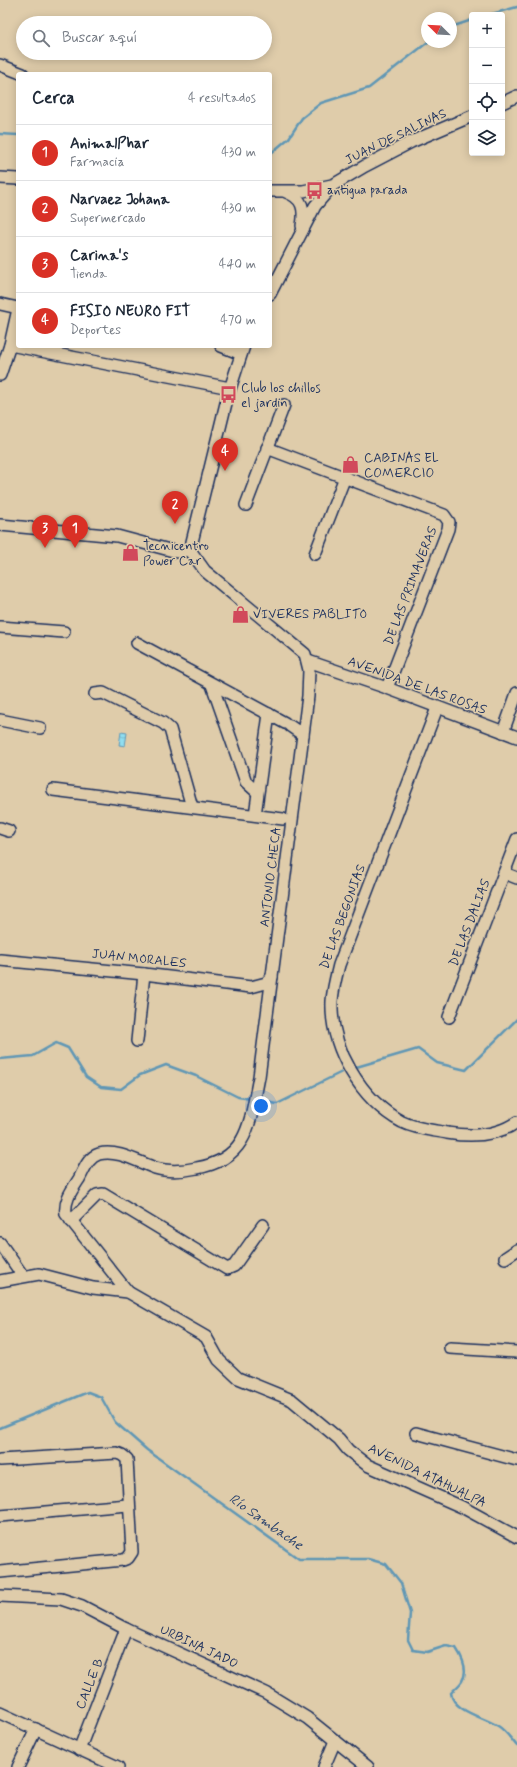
<!DOCTYPE html>
<html lang="es">
<meta charset="utf-8">
<style>
body{margin:0;font-family:Mynerve,sans-serif;background:#f6f6f7;color:#1f2937}
.controls{position:absolute;right:12px;top:12px;display:grid;overflow:hidden;border-radius:4px;box-shadow:0 2px 10px #0003}
.controls button{width:36px;height:36px;display:grid;place-items:center;padding:0;border:0;border-bottom:1px solid #e0e1e3;background:#fff;color:#1f2937;font:20px sans-serif}
.compass{position:absolute;left:421px;top:12px;width:36px;height:36px;border-radius:50%;background:#fff;box-shadow:0 2px 10px #0003;rotate:294deg}
.you{position:absolute;left:261px;top:1106px;width:14px;height:14px;margin:-10px;border:3px solid #fff;border-radius:50%;background:#1a73e8;box-shadow:0 0 0 6px #1a73e833}
.badge{display:grid;place-items:center;width:26px;height:26px;border-radius:50%;background:#d93025;color:#fff;font-size:13px;font-weight:700}
.pin{position:absolute;translate:-50% -33px;filter:drop-shadow(0 1px 2px #0008)}
.pin::after{content:'';position:absolute;top:21px;width:14px;height:12px;background:inherit;clip-path:polygon(0 0,100% 0,50% 100%)}
.list{margin:0;padding:0;list-style:none}
h2{display:flex;justify-content:space-between;align-items:center;height:52px;margin:0;padding:0 16px;font-size:17px}
h2 small{font-size:13px;font-weight:400;color:#747a83}
.list li{display:grid;grid-template-columns:26px 1fr auto;gap:12px;align-items:center;box-sizing:border-box;height:56px;padding:0 16px;border-top:1px solid #e0e1e3}
.list b{display:block;font-size:15px;white-space:nowrap}
.list p{margin:0;font-size:13px;white-space:nowrap;color:#747a83}
.list em{font-size:13px;font-style:normal;color:#747a83}
.icon{flex:none;width:22px;height:22px;fill:none;stroke:currentColor;stroke-width:2;stroke-linecap:round;stroke-linejoin:round}
.map{position:relative;flex:none;width:517px;height:1767px;overflow:hidden}
.search{position:absolute;background:#fff;box-shadow:0 2px 10px #0003;left:16px;top:16px;width:256px;height:44px;display:flex;align-items:center;gap:10px;box-sizing:border-box;padding:0 14px;border-radius:22px;color:#747a83;font-size:15px}
.panel{position:absolute;background:#fff;box-shadow:0 2px 10px #0003;left:16px;top:72px;width:256px;height:276px;border-radius:4px}
.map>svg:first-child{display:block}
.water{fill:url(#water-waves);stroke:#6197b5}
.lines{fill:none;stroke-linecap:round;stroke-linejoin:round}
.stream{stroke:#6197b5;stroke-width:2.5}
.minor-casing{stroke:#1b2f5e;stroke-width:14}
.minor{stroke:#dfccaa;stroke-width:11}
.labels{text-anchor:middle;dominant-baseline:central;stroke-width:3;stroke-linejoin:round;paint-order:stroke}
.street-label{font-size:13px;fill:#1b2f5e;stroke:#dfccaa}
.poi-label{font-size:13px;fill:#1b2f5e;stroke:#dfccaa;text-anchor:start}
.water-label{font-size:14px;font-style:italic;fill:#27406c;stroke:#dfccaa}
</style>
<div class="map">
<svg width="517" height="1767" viewBox="0 0 517 1767">
<defs>
<pattern id="water-waves" width="16" height="10" patternUnits="userSpaceOnUse"><rect width="16" height="10" fill="#90ddef"/><path d="M0 5q4-4 8 0t8 0" fill="none" stroke="#7cbecf"/></pattern>
</defs>
<rect width="100%" height="100%" fill="#dfccaa"/>
<filter id="ink" filterUnits="userSpaceOnUse"><feTurbulence type="fractalNoise" baseFrequency=".025" numOctaves="2"/><feDisplacementMap in="SourceGraphic" scale="8" xChannelSelector="R" yChannelSelector="G"/><feConvolveMatrix kernelMatrix="1 2 1 2 8 2 1 2 1" color-interpolation-filters="sRGB"/></filter>
<g filter="url(#ink)">
<!-- water -->
<polygon class="water" points="121,732 127,733 125,746 119,745"/>
<g class="lines">
<!-- stream -->
<g class="stream">
<polyline points="488,15 517,7"/>
<polyline points="451,27 472,20"/>
<polyline points="0,134 18,135"/>
<polyline points="270,154 289,138 302,118 321,103 369,88 428,42"/>
<polyline points="0,1059 33,1056 56,1043 68,1048 86,1077 101,1087 121,1089 140,1075 166,1065 196,1076 238,1097 251,1099"/>
<polyline points="353,1068 418,1049 437,1063 466,1070 517,1019"/>
<polyline points="258,1100 277,1104 346,1070"/>
<path d="M0 1428 88 1392 101 1397 115 1422 147 1450 299 1559H368L386 1564 401 1583 410 1613 408 1640 413 1650 427 1652 446 1646 456 1648C462 1657 469 1670 462 1681 460 1685 454 1689 451 1693 453 1711 483 1717 498 1726 505 1730 511 1739 517 1746"/>
</g>
<defs>
<g id="minor">
<polyline points="0,65 23,74"/>
<polyline points="502,103 517,96"/>
<polyline points="0,178 18,179"/>
<polyline points="270,191 303,191 332,185"/>
<path d="M286 192C303 198 305 209 302 226"/>
<polyline points="270,294 315,206 333,185 365,166 411,142 472,116"/>
<polyline points="0,304 18,308"/>
<polyline points="10,345 230,388"/>
<polyline points="221,346 241,354"/>
<polyline points="0,375 10,345 18,309"/>
<polyline points="267,448 444,515 449,522 448,529 387,688"/>
<polyline points="246,505 284,405"/>
<polyline points="0,525 117,536 177,552 190,550"/>
<polyline points="315,554 345,477"/>
<polyline points="0,627 64,632"/>
<polyline points="137,643 285,723"/>
<polyline points="308,661 387,688 517,737"/>
<polyline points="212,685 246,782 257,792"/>
<polyline points="95,694 103,693 163,723 170,729 192,807"/>
<path d="M437 708 339 965C336 977 333 988 332 1001 330 1048 361 1100 402 1122 416 1129 432 1130 447 1133 471 1137 496 1137 517 1122"/>
<polyline points="0,720 40,728"/>
<polyline points="290,726 303,735"/>
<polyline points="503,732 517,693"/>
<polyline points="53,790 283,819"/>
<polyline points="255,815 269,714"/>
<polyline points="0,828 9,831"/>
<polyline points="504,873 517,878"/>
<polyline points="0,960 144,974 251,987 266,983 272,977"/>
<polyline points="449,1017 517,839"/>
<polyline points="137,1041 144,974"/>
<polyline points="71,1221 97,1195 103,1194 227,1269 234,1266 263,1225"/>
<polyline points="0,1243 23,1276"/>
<polyline points="505,1258 517,1250"/>
<polyline points="0,1281 39,1274 93,1288 128,1292 206,1337 219,1360 238,1378 292,1400 339,1439 348,1450 367,1465 462,1507 517,1537"/>
<path d="M128 1292 66 1214C64 1200 72 1190 79 1179 84 1170 88 1157 99 1154 117 1149 138 1162 155 1168 168 1172 183 1171 197 1168 249 1159 250 1121 259 1077L308 696 309 670 305 654 205 571 190 550 228 395 244 346"/>
<polyline points="450,1348 517,1352"/>
<polyline points="416,1433 517,1460"/>
<polyline points="0,1460 117,1453 122,1455 127,1459 132,1552 128,1558 123,1560 0,1572"/>
<polyline points="0,1516 128,1505"/>
<polyline points="0,1596 61,1599 82,1606 126,1629 266,1693 307,1718 368,1767"/>
<polyline points="0,1713 118,1767"/>
<polyline points="79,1750 126,1629"/>
<polyline points="18,1767 36,1729"/>
<polyline points="324,1767 335,1741"/>
</g>
</defs>
<!-- minor casing -->
<use href="#minor" class="minor-casing"/>
<!-- minor -->
<use href="#minor" class="minor"/>
</g>
</g>
<!-- icons -->
<defs>
<symbol id="bus-bare" viewBox="-9 -9 18 18"><path d="M-5-6H5V4H4V6H2V4H-2V6H-4V4H-5ZM-3.5-4V0h7V-4ZM-3.5 1.2v1.5H-2V1.2ZM2 1.2v1.5H3.5V1.2Z" fill="#d1495b" stroke="#dfccaa" stroke-width="2.5" paint-order="stroke"/></symbol>
<symbol id="shop-bare" viewBox="-9 -9 18 18"><path d="M-5-2.5h2.3a2.7 3.5 0 0 1 5.4 0H5L5.5 6h-11ZM-1.5-2.5h3a1.5 2.3 0 0 0-3 0Z" fill="#d1495b" stroke="#dfccaa" stroke-width="2.5" paint-order="stroke"/></symbol>
</defs>
<g fill-rule="evenodd">
<use href="#bus-bare" x="302" y="178" width="25" height="25"/>
<use href="#bus-bare" x="216" y="382" width="25" height="25"/>
<use href="#shop-bare" x="338" y="452" width="25" height="25"/>
<use href="#shop-bare" x="118" y="540" width="25" height="25"/>
<use href="#shop-bare" x="228" y="602" width="25" height="25"/>
</g>
<g class="labels">
<!-- street labels -->
<g class="street-label">
<text transform="translate(396 137) rotate(-26)">JUAN DE SALINAS</text>
<text transform="translate(411 586) rotate(-69)">DE LAS PRIMAVERAS</text>
<text transform="translate(417 686) rotate(20)">AVENIDA DE LAS ROSAS</text>
<text transform="translate(271 877) rotate(-83)">ANTONIO CHECA</text>
<text transform="translate(343 917) rotate(-70)">DE LAS BEGONIAS</text>
<text transform="translate(470 923) rotate(-69)">DE LAS DALIAS</text>
<text transform="translate(139 959) rotate(6)">JUAN MORALES</text>
<text transform="translate(427 1476) rotate(26)">AVENIDA ATAHUALPA</text>
<text transform="translate(199 1647) rotate(25)">URBINA JADO</text>
<text transform="translate(90 1684) rotate(-68)">CALLE B</text>
</g>
<!-- poi labels -->
<g class="poi-label">
<text x="327" y="190">antigua parada</text>
<text x="241" y="388">Club los chillos<tspan x="241" dy="15">el jardin</tspan></text>
<text x="364" y="458">CABINAS EL<tspan x="364" dy="15">COMERCIO</tspan></text>
<text x="143" y="546">Tecnicentro<tspan x="143" dy="15">Power Car</tspan></text>
<text x="253" y="614">VIVERES PABLITO</text>
</g>
<!-- water labels -->
<g class="water-label">
<text transform="translate(266 1522) rotate(35)">Río Sambache</text>
</g>
</g>
</svg>
<div class="controls">
<button>+</button>
<button>−</button>
<button><svg class="icon" aria-label="locate" viewBox="0 0 24 24"><circle cx="12" cy="12" r="6"/><path d="M12 2v4M12 18v4M2 12h4M18 12h4"/></svg></button>
<button><svg class="icon" aria-label="layers" viewBox="0 0 24 24"><path d="M12 4l9 5-9 5-9-5zM3 14l9 5 9-5"/></svg></button>
</div>
<svg class="compass" viewBox="-18 -18 36 36"><path d="M0-13l5 13h-10z" fill="#e53935"/><path d="M0 13l5-13h-10z" fill="#747a83"/></svg>
<div class="you"></div>
<div class="pin badge" style="left:75px;top:548px">1</div>
<div class="pin badge" style="left:175px;top:524px">2</div>
<div class="pin badge" style="left:45px;top:548px">3</div>
<div class="pin badge" style="left:225px;top:471px">4</div>
<div class="search"><svg class="icon" aria-label="search" viewBox="0 0 24 24"><circle cx="10" cy="10" r="6"/><path d="M15 15l6 6"/></svg>Buscar aquí</div>
<section class="panel">
<h2>Cerca<small>4 resultados</small></h2>
<ul class="list">
<li><span class="badge">1</span><div><b>AnimalPhar</b><p>Farmacia</p></div><em>430 m</em></li>
<li><span class="badge">2</span><div><b>Narvaez Johana</b><p>Supermercado</p></div><em>430 m</em></li>
<li><span class="badge">3</span><div><b>Carina's</b><p>Tienda</p></div><em>440 m</em></li>
<li><span class="badge">4</span><div><b>FISIO NEURO FIT</b><p>Deportes</p></div><em>470 m</em></li>
</ul>
</section>
</div>
